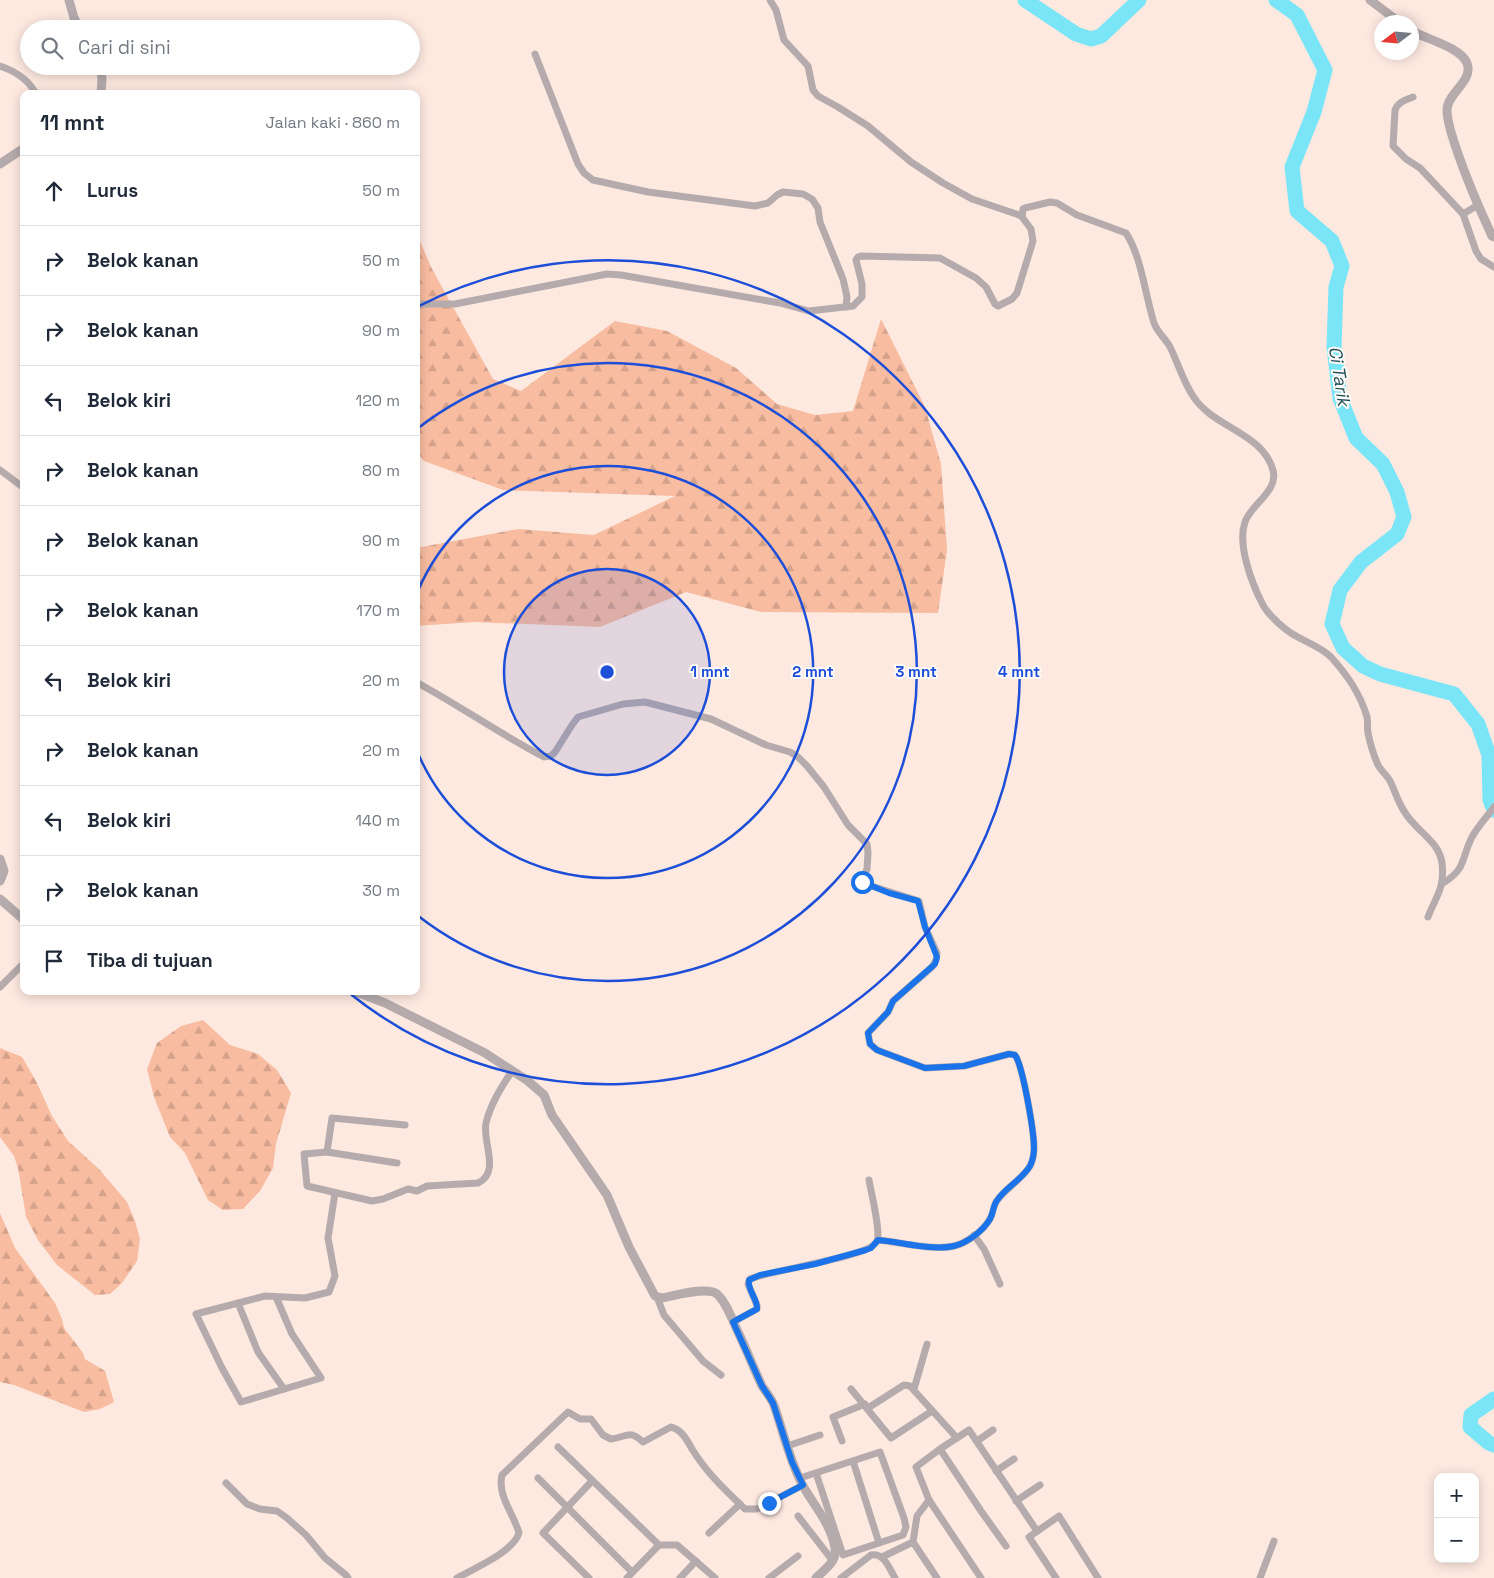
<!DOCTYPE html>
<html lang="id">
<meta charset="utf-8">
<style>
body{margin:0;font-family:"Space Grotesk",sans-serif;background:#f2f2f3;color:#1f2937}
.controls{position:absolute;right:15px;bottom:15px;display:grid;overflow:hidden;border-radius:10px;box-shadow:0 2px 12px #0003}
.controls button{width:45px;height:45px;display:grid;place-items:center;padding:0;border:0;border-bottom:1px solid #e0e1e3;background:#fff;color:#1f2937;font:25px sans-serif}
.compass{position:absolute;left:1374px;top:15px;width:45px;height:45px;border-radius:50%;background:#fff;box-shadow:0 2px 12px #0003;rotate:254deg}
.stop{position:absolute;width:15px;height:15px;margin:-11px;border:4px solid #1a73e8;border-radius:50%;background:#fff}
.stop.end{background:#1a73e8;border-color:#fff;box-shadow:0 1px 5px #0008}
.list{margin:0;padding:0;list-style:none}
h2{display:flex;justify-content:space-between;align-items:center;height:65px;margin:0;padding:0 20px;font-size:21px}
h2 small{font-size:16px;font-weight:400;color:#747a83}
.list li{display:grid;grid-template-columns:32px 1fr auto;gap:15px;align-items:center;box-sizing:border-box;height:70px;padding:0 20px;border-top:1px solid #e0e1e3}
.list b{display:block;font-size:19px;white-space:nowrap}
.list em{font-size:16px;font-style:normal;color:#747a83}
.icon{flex:none;width:28px;height:28px;fill:none;stroke:currentColor;stroke-width:2;stroke-linecap:round;stroke-linejoin:round}
.map{position:relative;flex:none;width:1494px;height:1578px;overflow:hidden}
.search{position:absolute;background:#fff;box-shadow:0 2px 12px #0003;left:20px;top:20px;width:400px;height:55px;display:flex;align-items:center;gap:12px;box-sizing:border-box;padding:0 18px;border-radius:28px;color:#747a83;font-size:19px}
.panel{position:absolute;background:#fff;box-shadow:0 2px 12px #0003;left:20px;top:90px;width:400px;height:905px;border-radius:10px}
.map>svg:first-child{display:block}
.forest{fill:url(#forest-firs)}
.lines{fill:none;stroke-linecap:round;stroke-linejoin:round}
.river{stroke:#79e5f7;stroke-width:15}
.minor{stroke:#b5abad;stroke-width:7}
.tertiary{stroke:#b5abad;stroke-width:9}
.route{stroke:#1a73e8;stroke-width:6}
.ring{fill:none;stroke:#1d4ed8;stroke-width:2.5}
.labels{text-anchor:middle;dominant-baseline:central;stroke-width:4;stroke-linejoin:round;paint-order:stroke}
.water-label{font-size:18px;font-style:italic;fill:#23525a;stroke:#fefaf8}
.centre{fill:#1d4ed8;stroke:#fefaf8;stroke-width:2.5}
.ring-label{font-size:15px;text-anchor:middle;font-weight:bold;fill:#1d4ed8;stroke:#fefaf8;stroke-width:4;stroke-linejoin:round;paint-order:stroke}
</style>
<div class="map">
<svg width="1494" height="1578" viewBox="0 0 1494 1578">
<defs>
<pattern id="forest-firs" width="22" height="20" patternUnits="userSpaceOnUse" patternTransform="scale(1.25)"><rect width="22" height="20" fill="#f8bca1"/><path d="M5 1l3.5 6h-7zM16 11l3.5 6h-7z" fill="#d4a18a"/></pattern>
</defs>
<rect width="100%" height="100%" fill="#fde9e0"/>
<!-- forest -->
<g class="forest">
<polygon points="416,232 432,269 493,379 521,391 615,321 667,331 736,368 777,404 815,415 853,411 881,319 925,407 941,464 947,550 938,613 761,612 686,592 600,627 474,622 416,626 416,548 518,529 594,535 675,496 503,490 424,461 416,451"/>
<polygon points="203,1020 230,1045 258,1054 277,1070 291,1093 276,1144 273,1168 260,1191 243,1209 223,1210 208,1200 185,1153 170,1137 154,1097 147,1069 157,1043 181,1026"/>
<polygon points="0,1048 22,1057 37,1083 52,1116 68,1141 99,1169 127,1202 135,1221 140,1239 137,1261 122,1283 110,1294 95,1295 57,1265 38,1240 26,1217 18,1168 14,1156 0,1137"/>
<polygon points="0,1213 15,1248 55,1303 62,1319 64,1328 83,1353 85,1359 105,1371 114,1402 100,1409 84,1412 14,1385 0,1382"/>
</g>
<g class="lines">
<!-- river -->
<g class="river">
<polyline points="1025,0 1076,34 1091,39 1101,36 1139,0"/>
<polyline points="1276,0 1297,15 1325,70 1314,112 1292,167 1297,211 1332,241 1342,266 1336,287 1334,347 1340,398 1356,438 1383,464 1397,492 1404,517 1397,534 1361,562 1340,590 1332,624 1343,648 1363,666 1380,674 1454,694 1478,724 1489,755 1490,800 1494,810"/>
<polyline points="1494,1399 1471,1415 1470,1427 1489,1443 1494,1445"/>
</g>
<!-- minor -->
<g class="minor">
<polyline points="770,0 776,10 784,40 808,66 813,90 818,96 838,107 868,126 911,162 943,183 972,199 1022,216"/>
<polyline points="535,54 578,164 584,173 593,180 648,192 755,206 768,203 777,195 783,192 803,194 812,199 818,208 820,222 843,279 847,297 846,307"/>
<path d="M0 66C15 71 29 80 36 94"/>
<path d="M1413 97C1405 100 1398 102 1395 110L1393 146 1406 159 1420 168 1463 214 1476 251 1481 259 1494 267"/>
<polyline points="1463,214 1478,205"/>
<path d="M416 304H455L607 274 621 275 780 303 809 311 853 306 862 297V284L856 260 858 257 861 256 940 258 976 278 986 287 995 304 998 306 1012 299 1017 293 1033 241 1031 229 1022 217 1023 209 1025 208 1050 202 1057 203 1077 215 1126 233C1142 258 1145 295 1154 323 1157 332 1166 339 1170 347 1178 363 1183 381 1193 396 1213 428 1262 432 1273 470 1279 491 1251 504 1245 522 1237 545 1252 584 1263 605 1268 615 1286 631 1296 636 1308 643 1321 647 1331 657 1347 675 1360 693 1367 717 1368 722 1367 728 1368 733 1370 743 1374 756 1378 765 1381 771 1387 775 1390 781 1395 791 1398 802 1404 811 1415 831 1439 840 1442 863 1445 888 1436 896 1428 917"/>
<polyline points="0,470 24,488"/>
<path d="M416 682C460 706 500 734 544 757L551 756 555 752 572 725 578 717 623 704 645 702 711 719 766 745 790 752 798 757 807 766 824 787 848 825 867 844 868 853 867 869 862 883 919 901 925 927 937 953 936 960 932 967 893 1001 888 1012 868 1033 870 1044 877 1050 925 1068 964 1066 1009 1054 1015 1055C1023 1066 1034 1132 1034 1148 1034 1155 1033 1160 1030 1166 1021 1181 1005 1188 996 1202 993 1207 993 1214 990 1219 983 1231 967 1243 954 1246 932 1251 900 1242 878 1240"/>
<path d="M1443 883C1466 869 1461 860 1471 839 1476 828 1487 817 1494 807"/>
<polyline points="0,987 24,963"/>
<polyline points="327,1152 332,1118 405,1125"/>
<path d="M397 1163 327 1152 304 1154 307 1186 372 1201 383 1199 408 1189 417 1191 427 1186 478 1183C501 1172 482 1142 486 1123 491 1103 501 1088 512 1071"/>
<polyline points="974,1235 984,1249 1000,1284"/>
<polyline points="276,1297 292,1334 321,1378 241,1402 222,1368 196,1314 265,1296 305,1298 329,1292 335,1276 328,1238 335,1193"/>
<polyline points="657,1297 664,1315 703,1361 721,1375"/>
<polyline points="238,1303 258,1352 284,1389"/>
<path d="M733 1322 757 1309V1305L748 1284 750 1279C771 1270 871 1257 877 1241 881 1232 871 1192 869 1180"/>
<polyline points="851,1389 891,1438 932,1411"/>
<polyline points="914,1389 927,1344"/>
<polyline points="868,1408 904,1385 910,1386 957,1438"/>
<polyline points="842,1441 833,1417 865,1404"/>
<polyline points="977,1441 993,1430"/>
<polyline points="787,1446 820,1435"/>
<polyline points="558,1447 659,1545"/>
<polyline points="940,1449 969,1430 1037,1531"/>
<polyline points="853,1461 879,1543"/>
<polyline points="996,1471 1014,1459"/>
<polyline points="538,1478 632,1572"/>
<polyline points="800,1478 880,1452 904,1518 906,1527 903,1535 843,1555 816,1473"/>
<polyline points="226,1483 247,1504 260,1509 277,1511 287,1518 306,1535 325,1558 346,1575 348,1578"/>
<polyline points="929,1500 981,1578"/>
<polyline points="1016,1501 1040,1485"/>
<polyline points="798,1516 833,1561"/>
<polyline points="709,1533 740,1504"/>
<polyline points="913,1542 937,1578"/>
<polyline points="882,1557 913,1542 917,1516 929,1500 916,1467 940,1449 981,1511 1006,1546"/>
<path d="M457 1578C475 1568 513 1552 519 1533 514 1514 497 1496 502 1475L568 1412 580 1419H591L603 1435 611 1439C628 1437 629 1429 643 1442L671 1427C682 1430 687 1440 692 1449 706 1472 725 1490 745 1509H757L803 1485"/>
<polyline points="589,1578 543,1533 592,1481"/>
<polyline points="627,1578 659,1545 677,1545 715,1578"/>
<polyline points="680,1578 696,1561"/>
<polyline points="769,1578 798,1556"/>
<path d="M841 1578 871 1555C884 1552 889 1568 895 1578"/>
<polyline points="1056,1578 1029,1537 1059,1516 1098,1578"/>
<polyline points="1260,1578 1274,1541"/>
</g>
<!-- tertiary -->
<g class="tertiary">
<polyline points="69,0 74,18 80,29"/>
<polyline points="1370,0 1399,22"/>
<path d="M1412 31C1426 39 1460 47 1467 63 1474 81 1447 93 1447 110 1447 124 1453 138 1457 151 1467 180 1479 208 1492 236L1494 237"/>
<polyline points="100,66 102,79 101,94"/>
<polyline points="0,164 24,148"/>
<polyline points="0,859 4,871 0,881"/>
<polyline points="0,899 24,920"/>
<path d="M354 991 385 1003 485 1053 528 1081 544 1095 552 1115 607 1195 629 1247 655 1296 661 1298C674 1296 707 1286 717 1294 727 1303 733 1322 739 1334 747 1351 754 1369 762 1386 766 1392 771 1398 774 1405 783 1431 789 1459 802 1484 813 1505 831 1523 835 1548 837 1562 825 1569 816 1578"/>
</g>
</g>
<g class="lines">
<!-- route -->
<path class="route" d="M769 1503 803 1485 792 1462 773 1403 762 1386 733 1322 757 1309C758 1299 747 1290 749 1280L760 1275 815 1264 866 1250 871 1248 878 1240C901 1242 932 1251 954 1246 967 1243 983 1231 990 1219 993 1214 993 1207 996 1202 1005 1187 1021 1181 1030 1166 1033 1160 1034 1154 1034 1148 1034 1132 1023 1066 1015 1055L1009 1054 964 1066 925 1068 877 1050 870 1044 868 1033 888 1012 893 1001 935 964 937 957 925 927 918 901 889 893 862 882"/>
</g>
<!-- distance rings -->
<circle cx="607" cy="672" r="103" fill="#1d4ed8" fill-opacity=".12"/>
<g class="ring">
<circle cx="607" cy="672" r="103"/>
<path d="M417 593A206 206 0 1 1 417 751"/>
<path d="M417 429A309 309 0 1 1 417 915"/>
<path d="M417 307A412 412 0 1 1 348 992"/>
</g>
<g class="labels">
<!-- water labels -->
<g class="water-label">
<text transform="translate(1340 376) rotate(81)">Ci Tarik</text>
</g>
</g>
<circle cx="607" cy="672" r="8" class="centre"/>
<g class="ring-label">
<text x="710" y="677">1 mnt</text>
<text x="813" y="677">2 mnt</text>
<text x="916" y="677">3 mnt</text>
<text x="1019" y="677">4 mnt</text>
</g>
</svg>
<div class="controls">
<button>+</button>
<button>−</button>
</div>
<svg class="compass" viewBox="-18 -18 36 36"><path d="M0-13l5 13h-10z" fill="#e53935"/><path d="M0 13l5-13h-10z" fill="#747a83"/></svg>
<div class="stop" style="left:862px;top:882px"></div>
<div class="stop end" style="left:769px;top:1503px"></div>
<div class="search"><svg class="icon" aria-label="search" viewBox="0 0 24 24"><circle cx="10" cy="10" r="6"/><path d="M15 15l6 6"/></svg>Cari di sini</div>
<section class="panel">
<h2>11 mnt<small>Jalan kaki · 860 m</small></h2>
<ul class="list">
<li><svg class="icon" aria-label="ahead" viewBox="0 0 24 24"><path d="M12 20V5M6 11l6-6 6 6"/></svg><div><b>Lurus</b></div><em>50 m</em></li>
<li><svg class="icon" aria-label="right" viewBox="0 0 24 24"><path d="M7 20v-9h11M14 6l5 5-5 5"/></svg><div><b>Belok kanan</b></div><em>50 m</em></li>
<li><svg class="icon" aria-label="right" viewBox="0 0 24 24"><path d="M7 20v-9h11M14 6l5 5-5 5"/></svg><div><b>Belok kanan</b></div><em>90 m</em></li>
<li><svg class="icon" aria-label="left" viewBox="0 0 24 24"><path d="M17 20v-9H6M10 6l-5 5 5 5"/></svg><div><b>Belok kiri</b></div><em>120 m</em></li>
<li><svg class="icon" aria-label="right" viewBox="0 0 24 24"><path d="M7 20v-9h11M14 6l5 5-5 5"/></svg><div><b>Belok kanan</b></div><em>80 m</em></li>
<li><svg class="icon" aria-label="right" viewBox="0 0 24 24"><path d="M7 20v-9h11M14 6l5 5-5 5"/></svg><div><b>Belok kanan</b></div><em>90 m</em></li>
<li><svg class="icon" aria-label="right" viewBox="0 0 24 24"><path d="M7 20v-9h11M14 6l5 5-5 5"/></svg><div><b>Belok kanan</b></div><em>170 m</em></li>
<li><svg class="icon" aria-label="left" viewBox="0 0 24 24"><path d="M17 20v-9H6M10 6l-5 5 5 5"/></svg><div><b>Belok kiri</b></div><em>20 m</em></li>
<li><svg class="icon" aria-label="right" viewBox="0 0 24 24"><path d="M7 20v-9h11M14 6l5 5-5 5"/></svg><div><b>Belok kanan</b></div><em>20 m</em></li>
<li><svg class="icon" aria-label="left" viewBox="0 0 24 24"><path d="M17 20v-9H6M10 6l-5 5 5 5"/></svg><div><b>Belok kiri</b></div><em>140 m</em></li>
<li><svg class="icon" aria-label="right" viewBox="0 0 24 24"><path d="M7 20v-9h11M14 6l5 5-5 5"/></svg><div><b>Belok kanan</b></div><em>30 m</em></li>
<li><svg class="icon" aria-label="arrive" viewBox="0 0 24 24"><path d="M6 21V4h12l-3 4 3 4H6"/></svg><div><b>Tiba di tujuan</b></div></li>
</ul>
</section>
</div>
